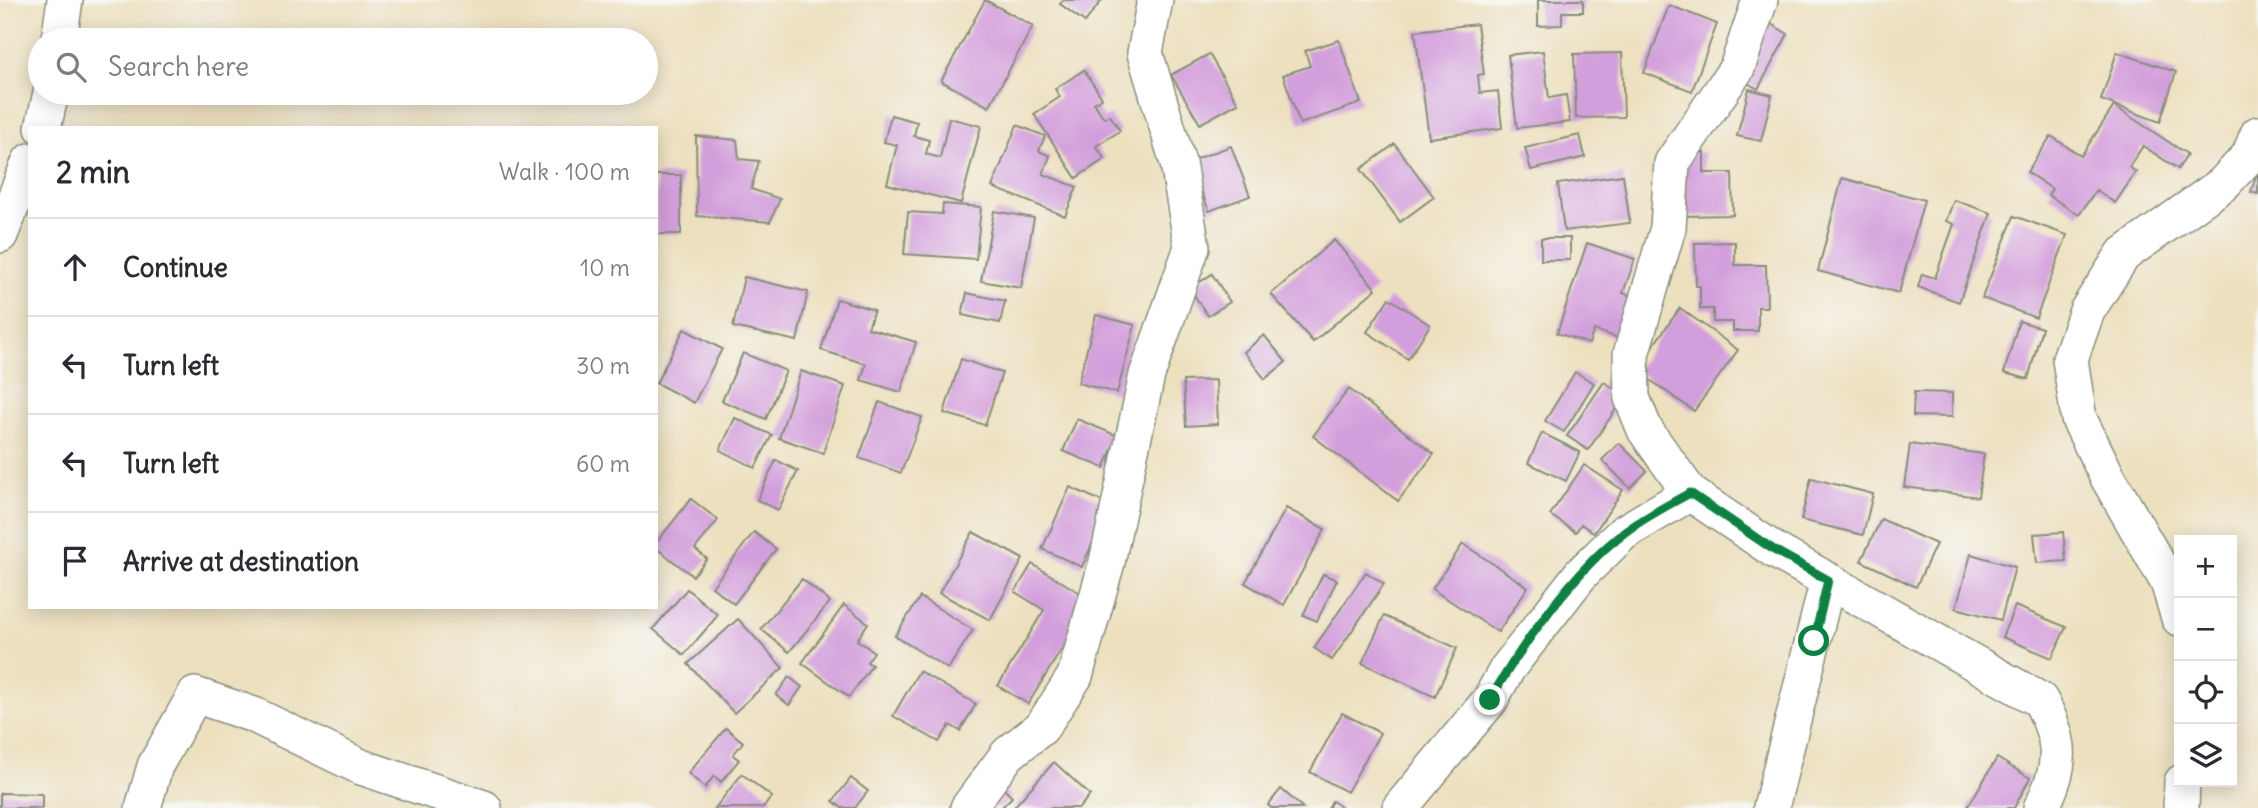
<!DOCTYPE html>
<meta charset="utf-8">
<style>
body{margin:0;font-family:Delius,sans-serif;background:#f7f7f7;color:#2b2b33}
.controls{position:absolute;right:21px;bottom:21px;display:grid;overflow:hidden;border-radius:0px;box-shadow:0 4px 18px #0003}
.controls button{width:63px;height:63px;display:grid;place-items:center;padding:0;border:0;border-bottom:2px solid #e1e1e2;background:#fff;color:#2b2b33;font:35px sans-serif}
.stop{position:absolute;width:21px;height:21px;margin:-16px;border:5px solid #0b8043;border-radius:50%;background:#fff}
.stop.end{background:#0b8043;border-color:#fff;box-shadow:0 2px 7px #0008}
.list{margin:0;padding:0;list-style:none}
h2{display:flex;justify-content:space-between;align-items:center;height:91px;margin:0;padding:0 28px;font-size:30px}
h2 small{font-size:23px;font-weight:400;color:#7c7c81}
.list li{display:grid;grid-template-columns:46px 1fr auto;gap:21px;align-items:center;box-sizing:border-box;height:98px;padding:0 28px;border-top:2px solid #e1e1e2}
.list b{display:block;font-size:26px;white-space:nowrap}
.list em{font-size:23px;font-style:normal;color:#7c7c81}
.icon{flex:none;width:38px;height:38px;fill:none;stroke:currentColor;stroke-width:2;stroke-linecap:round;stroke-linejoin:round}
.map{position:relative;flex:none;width:2258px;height:808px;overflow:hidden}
.search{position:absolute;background:#fff;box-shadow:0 4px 18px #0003;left:28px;top:28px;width:630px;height:77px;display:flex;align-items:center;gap:18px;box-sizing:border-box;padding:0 24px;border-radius:38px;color:#7c7c81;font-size:26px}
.panel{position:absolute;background:#fff;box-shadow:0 4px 18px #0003;left:28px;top:126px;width:630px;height:483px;border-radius:0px}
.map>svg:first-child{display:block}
.building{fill:#d39edc}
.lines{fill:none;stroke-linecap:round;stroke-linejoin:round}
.street-casing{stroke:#868e7a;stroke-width:38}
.street{stroke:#fff;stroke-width:35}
.route{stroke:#0b8043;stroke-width:9}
</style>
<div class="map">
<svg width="2258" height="808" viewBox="0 0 2258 808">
<rect width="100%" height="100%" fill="#f6f6f2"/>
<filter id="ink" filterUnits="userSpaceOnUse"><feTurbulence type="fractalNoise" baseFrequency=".0143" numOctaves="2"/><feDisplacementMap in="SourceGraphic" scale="14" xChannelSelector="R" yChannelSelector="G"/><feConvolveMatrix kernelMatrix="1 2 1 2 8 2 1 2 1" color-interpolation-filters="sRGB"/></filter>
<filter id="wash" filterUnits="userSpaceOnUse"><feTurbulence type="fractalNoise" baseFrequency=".00686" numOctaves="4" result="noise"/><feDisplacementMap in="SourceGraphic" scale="28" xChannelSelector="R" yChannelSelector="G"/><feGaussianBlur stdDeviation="1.57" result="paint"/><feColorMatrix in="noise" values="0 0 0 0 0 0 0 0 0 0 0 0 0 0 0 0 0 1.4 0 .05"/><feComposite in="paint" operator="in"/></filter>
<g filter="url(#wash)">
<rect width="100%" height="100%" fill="#ede0bf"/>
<g id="blocks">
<!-- building -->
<g class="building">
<polygon points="985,0 1033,26 989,107 941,81"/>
<polygon points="1063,0 1102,0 1085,22 1060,4"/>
<polygon points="1538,0 1583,0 1583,12 1562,12 1562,25 1538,26"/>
<polygon points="1669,5 1717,24 1692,91 1644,73"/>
<polygon points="1766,21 1788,34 1758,89 1735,76"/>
<polygon points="1477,24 1484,74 1478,75 1480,93 1498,91 1502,128 1429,138 1415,31"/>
<polygon points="1339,40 1361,103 1300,124 1283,75 1310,66 1305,51"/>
<polygon points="1543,51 1549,98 1566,95 1570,122 1517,128 1508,55"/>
<polygon points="2117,52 2176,72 2160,122 2101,100"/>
<polygon points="1622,53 1624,117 1576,118 1574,54"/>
<polygon points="1209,54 1238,103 1200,124 1171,75"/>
<polygon points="1084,70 1102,98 1094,103 1104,118 1110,115 1120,131 1096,146 1105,159 1076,178 1034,114 1060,97 1055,89"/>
<polygon points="1749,89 1772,95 1761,141 1737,136"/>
<polygon points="2114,106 2187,154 2178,169 2143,146 2129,167 2136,172 2115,203 2096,190 2079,215 2048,195 2052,189 2027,172 2051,136 2081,156"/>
<polygon points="891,115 917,122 914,136 929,140 926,154 940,158 949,118 981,126 961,203 887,184 897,145 884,142"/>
<polygon points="1017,125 1045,136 1039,151 1050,156 1043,174 1077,187 1065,216 992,187"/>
<polygon points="1580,135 1585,157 1531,170 1525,148"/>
<polygon points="696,136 737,140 739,159 759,161 751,189 780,199 770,222 697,216"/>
<polygon points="1395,144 1434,197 1400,222 1361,169"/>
<polygon points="1231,146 1250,196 1209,211 1190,161"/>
<polygon points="1704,152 1704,173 1732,173 1733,215 1681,216 1681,153"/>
<polygon points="2258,169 2258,194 2251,192"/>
<rect x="656" y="175" width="25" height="59"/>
<polygon points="1623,175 1630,223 1564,231 1558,184"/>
<polygon points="1842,178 1924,200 1899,293 1818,271"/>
<polygon points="1954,200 1991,213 1959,302 1918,287 1922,274 1935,278 1954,224 1946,221"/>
<polygon points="943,204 981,207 976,259 904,254 908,212 942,214"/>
<polygon points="994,211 1034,218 1021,288 981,281"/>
<polygon points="2014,216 2067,235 2036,318 1982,298"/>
<rect x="1541" y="238" width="29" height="22"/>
<polygon points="1334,240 1376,289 1313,342 1271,294"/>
<polygon points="1735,242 1735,265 1766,265 1767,307 1758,307 1758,331 1733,331 1733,322 1713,322 1713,309 1700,309 1700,286 1696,286 1695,243"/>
<polygon points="1587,243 1635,259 1623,293 1632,296 1618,338 1594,330 1589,344 1557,333"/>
<polygon points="1212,274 1230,302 1208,316 1190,289"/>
<polygon points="744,277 808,292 797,341 733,327"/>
<polygon points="967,293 1005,301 1000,323 962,315"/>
<polygon points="1389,298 1430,325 1408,359 1367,332"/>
<polygon points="837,299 874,310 868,328 916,342 901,392 861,380 866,364 821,350"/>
<polygon points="1680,308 1738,350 1694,411 1636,370"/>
<polygon points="1096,315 1135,325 1117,393 1078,383"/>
<polygon points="2019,321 2042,328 2028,379 2004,373"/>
<polygon points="684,329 722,349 694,403 656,383"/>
<polygon points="1264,335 1286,362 1265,379 1244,352"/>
<polygon points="743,353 786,371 766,419 722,401"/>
<polygon points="961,359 1002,373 985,425 944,413"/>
<polygon points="801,371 845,386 823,453 779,438"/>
<polygon points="1575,372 1594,383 1564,432 1545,421"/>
<polygon points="1216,380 1218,424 1186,426 1183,381"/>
<polygon points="1604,382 1625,396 1588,450 1567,436"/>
<polygon points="1349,389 1434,454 1398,501 1313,436"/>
<polygon points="1914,392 1952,393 1952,417 1913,416"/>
<polygon points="879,402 922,417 901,473 859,458"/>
<polygon points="735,418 772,435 755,468 720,450"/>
<polygon points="1077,419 1118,436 1104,468 1063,451"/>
<polygon points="1542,433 1580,452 1566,481 1528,463"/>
<polygon points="1619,443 1647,471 1630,488 1602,460"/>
<polygon points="1910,444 1984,454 1978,497 1904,487"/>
<polygon points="776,460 798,471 778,510 757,500"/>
<polygon points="1584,465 1623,490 1594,533 1581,524 1576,532 1550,515"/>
<polygon points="1811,478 1873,494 1863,535 1801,520"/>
<polygon points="1070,487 1110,505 1082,567 1042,549"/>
<polygon points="691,499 718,520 695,549 707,559 693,576 656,548 656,543"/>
<polygon points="1286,508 1325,529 1284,605 1245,583"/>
<polygon points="1881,519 1936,544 1916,587 1861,561"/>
<polygon points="754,532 776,549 734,604 712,587"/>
<polygon points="973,532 1023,559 990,620 939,593"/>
<polygon points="2063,532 2066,561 2037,563 2034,534"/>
<polygon points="1463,544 1528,587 1498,632 1432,589"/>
<polygon points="1971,554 2015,567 2001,620 1956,608"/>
<polygon points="1032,564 1092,600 1028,704 998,686 1044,610 1015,592"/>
<polygon points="1366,572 1384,584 1332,660 1314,648"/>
<polygon points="1323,574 1337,580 1317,621 1303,615"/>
<polygon points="802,579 830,602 789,652 761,629"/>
<polygon points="687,589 718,615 684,655 653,629"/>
<polygon points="920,597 973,630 948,669 895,636"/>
<polygon points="844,605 868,623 857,640 874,652 867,662 872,665 849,697 802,663"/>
<polygon points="2015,606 2066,627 2052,658 2002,637"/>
<polygon points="1384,616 1457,648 1435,697 1362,663"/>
<polygon points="738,619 783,668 734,713 688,664"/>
<polygon points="919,671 976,704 960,731 950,725 939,742 893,716"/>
<polygon points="789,677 802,687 789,705 776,695"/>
<polygon points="1342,713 1380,733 1347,792 1310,772"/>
<polygon points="726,728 743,742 733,755 739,760 721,782 714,776 705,788 688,773"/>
<polygon points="1997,758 2030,778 2014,808 1967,808"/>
<polygon points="1054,762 1090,795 1079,808 1013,808"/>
<polygon points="742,774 772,797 763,808 715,808"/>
<polygon points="851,778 868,791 855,808 842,808 833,801"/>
<polygon points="1000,785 1012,797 1001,808 991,808 983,801"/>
<polygon points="1281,789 1303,808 1271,808 1268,805"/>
<polygon points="0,793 42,794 42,808 0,808"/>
<polygon points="1332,801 1343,808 1328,808"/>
</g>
</g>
</g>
<g filter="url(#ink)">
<use href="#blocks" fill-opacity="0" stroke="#868e7a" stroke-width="2"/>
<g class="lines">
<defs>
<g id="street">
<path d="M1760 0 1737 68 1672 163 1668 228 1631 354 1632 398 1645 430 1690 493 1774 550 2040 700C2063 742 2063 766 2041 808"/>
<polyline points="59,40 65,0"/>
<polyline points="43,128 51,93"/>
<polyline points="0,235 30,161"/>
<polyline points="2179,618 2168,582 2107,476 2079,419 2070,359 2087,311 2123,255 2223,184 2249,156 2258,134"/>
<polyline points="143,808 155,766 195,695 254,715 361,767 484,808"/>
<polyline points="968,808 1008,754 1042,727 1075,676 1107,562 1147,375 1192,247 1178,163 1145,53 1155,0"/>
<polyline points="1400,808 1490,700 1507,669 1581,574 1623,533 1690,493"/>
<polyline points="1771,808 1828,580"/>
<polyline points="2181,808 2182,782"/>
</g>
</defs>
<!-- street casing -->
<use href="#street" class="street-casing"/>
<!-- street -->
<use href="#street" class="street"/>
</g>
</g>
<g class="lines" filter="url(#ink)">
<!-- route -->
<path class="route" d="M1490 700C1520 647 1576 568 1625 532 1645 517 1668 505 1690 493L1774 550 1828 580 1814 641"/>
</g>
</svg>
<div class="controls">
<button>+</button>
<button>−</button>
<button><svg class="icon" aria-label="locate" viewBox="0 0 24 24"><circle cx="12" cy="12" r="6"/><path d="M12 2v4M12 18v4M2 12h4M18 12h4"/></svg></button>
<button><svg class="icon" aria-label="layers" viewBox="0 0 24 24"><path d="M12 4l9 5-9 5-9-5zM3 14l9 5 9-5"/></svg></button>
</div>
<div class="stop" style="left:1814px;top:641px"></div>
<div class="stop end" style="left:1490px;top:700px"></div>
<div class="search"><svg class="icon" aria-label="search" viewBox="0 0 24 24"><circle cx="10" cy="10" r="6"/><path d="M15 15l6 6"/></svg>Search here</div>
<section class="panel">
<h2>2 min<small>Walk · 100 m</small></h2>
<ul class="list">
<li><svg class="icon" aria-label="ahead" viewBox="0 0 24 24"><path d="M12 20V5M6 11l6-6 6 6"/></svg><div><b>Continue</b></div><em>10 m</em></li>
<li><svg class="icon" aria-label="left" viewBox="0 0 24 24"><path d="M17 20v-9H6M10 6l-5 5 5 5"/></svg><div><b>Turn left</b></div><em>30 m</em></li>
<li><svg class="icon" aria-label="left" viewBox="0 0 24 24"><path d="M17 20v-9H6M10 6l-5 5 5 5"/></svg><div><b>Turn left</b></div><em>60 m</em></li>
<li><svg class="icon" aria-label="arrive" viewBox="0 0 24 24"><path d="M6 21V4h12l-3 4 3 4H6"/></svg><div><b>Arrive at destination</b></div></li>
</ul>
</section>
</div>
